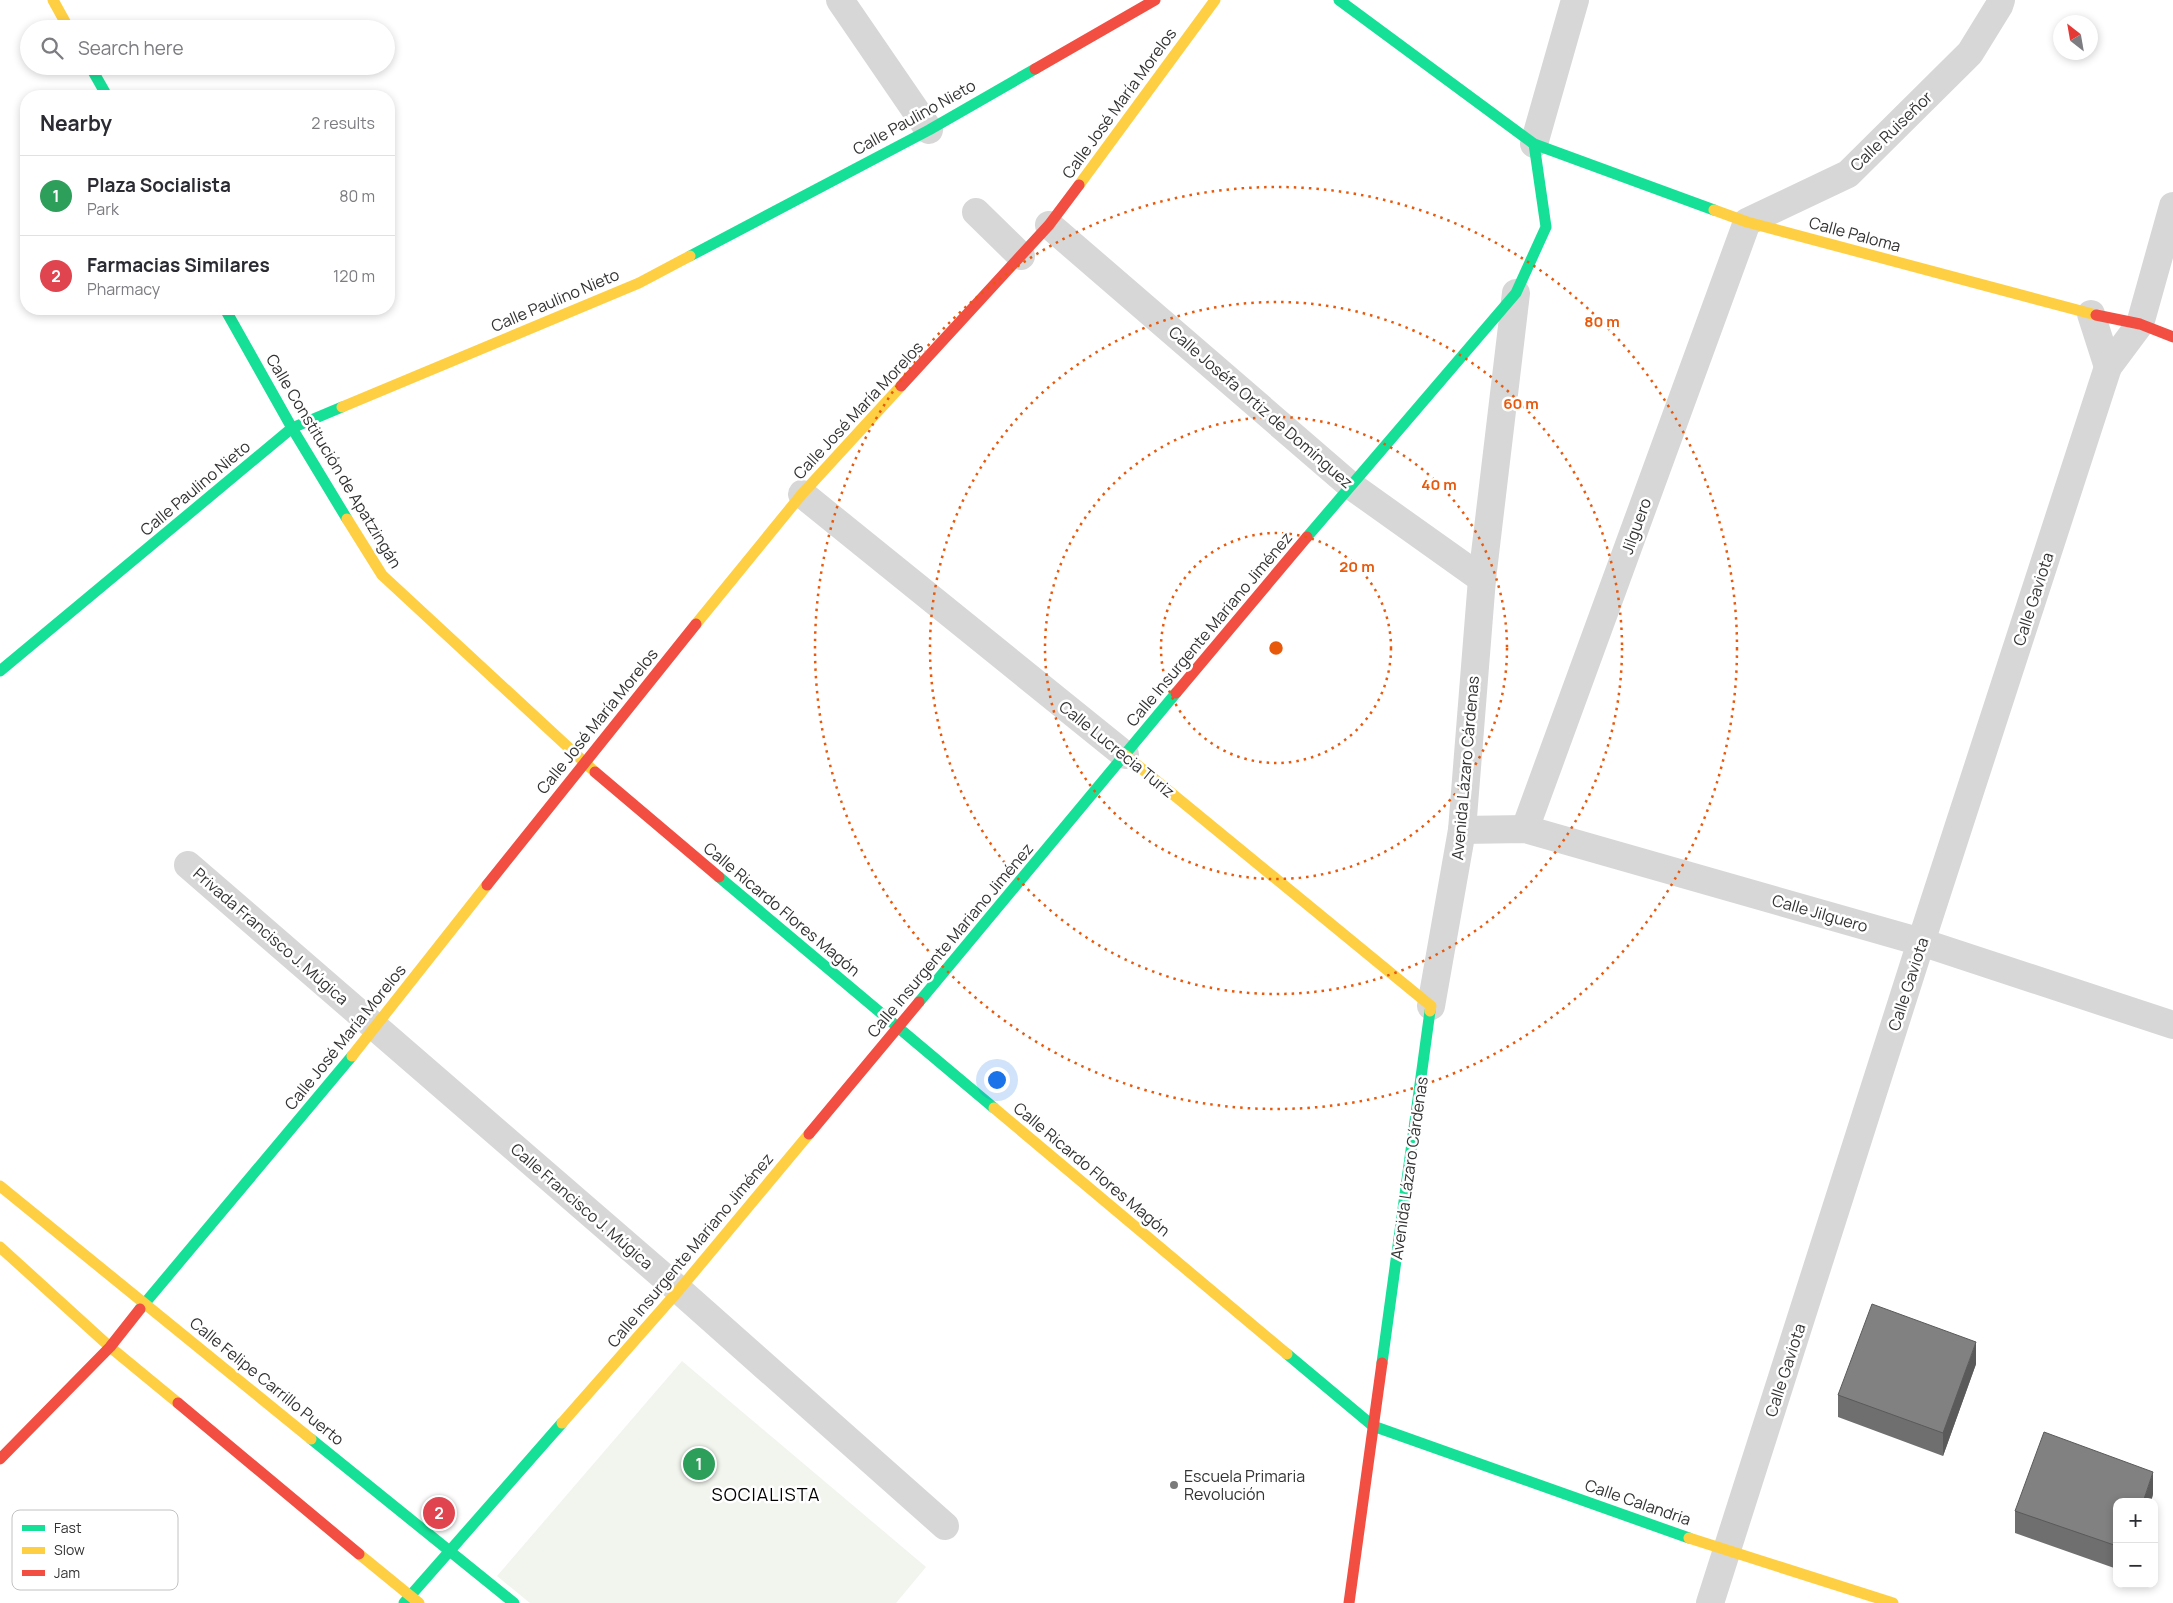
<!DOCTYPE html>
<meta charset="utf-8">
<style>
body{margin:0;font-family:Manrope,sans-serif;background:#f7f7f7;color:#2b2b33}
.controls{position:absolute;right:15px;bottom:15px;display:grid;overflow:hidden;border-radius:10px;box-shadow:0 2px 8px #0003}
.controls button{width:45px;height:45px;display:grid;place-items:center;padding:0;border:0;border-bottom:1px solid #e1e1e2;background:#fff;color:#2b2b33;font:25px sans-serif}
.compass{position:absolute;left:2053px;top:15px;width:45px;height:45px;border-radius:50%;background:#fff;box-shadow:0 2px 8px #0003;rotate:329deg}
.you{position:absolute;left:996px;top:1079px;width:18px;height:18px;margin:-12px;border:4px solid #fff;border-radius:50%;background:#1a73e8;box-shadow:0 0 0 8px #1a73e833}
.badge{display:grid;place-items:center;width:32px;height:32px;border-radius:50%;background:#7a7a7a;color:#fff;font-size:16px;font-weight:700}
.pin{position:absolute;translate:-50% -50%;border:2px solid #fff;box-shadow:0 1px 5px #0006}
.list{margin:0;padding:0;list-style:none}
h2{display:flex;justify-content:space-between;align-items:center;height:65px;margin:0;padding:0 20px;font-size:21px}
h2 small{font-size:16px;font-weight:400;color:#7c7c81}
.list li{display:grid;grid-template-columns:32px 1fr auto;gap:15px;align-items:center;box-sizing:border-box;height:80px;padding:0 20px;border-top:1px solid #e1e1e2}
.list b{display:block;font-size:19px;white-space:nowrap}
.list p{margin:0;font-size:16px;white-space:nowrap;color:#7c7c81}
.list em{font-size:16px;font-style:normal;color:#7c7c81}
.icon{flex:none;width:28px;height:28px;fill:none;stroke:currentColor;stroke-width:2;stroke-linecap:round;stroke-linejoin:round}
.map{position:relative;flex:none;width:2173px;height:1603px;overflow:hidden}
.search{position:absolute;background:#fff;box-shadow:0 2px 8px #0003;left:20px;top:20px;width:375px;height:55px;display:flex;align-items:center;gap:12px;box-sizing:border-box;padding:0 18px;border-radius:28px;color:#7c7c81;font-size:19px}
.panel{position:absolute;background:#fff;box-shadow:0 2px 8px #0003;left:20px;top:90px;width:375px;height:225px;border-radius:20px}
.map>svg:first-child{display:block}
.green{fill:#f1f5ed}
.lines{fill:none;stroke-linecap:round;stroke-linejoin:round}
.street{stroke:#d7d7d7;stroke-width:28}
.fast{stroke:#16e098;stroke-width:11}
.slow{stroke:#ffcf43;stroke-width:11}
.jam{stroke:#f24e42;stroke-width:11}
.wall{fill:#6f6f6f}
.shaded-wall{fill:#5a5a5a}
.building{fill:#818181;stroke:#5a5a5a}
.ring{fill:none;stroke:#e8590c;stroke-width:2.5;stroke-dasharray:2.5 5}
.poi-dot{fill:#7a7a7a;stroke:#fff;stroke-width:2}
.labels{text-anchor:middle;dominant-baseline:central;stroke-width:5;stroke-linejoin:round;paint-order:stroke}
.street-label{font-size:16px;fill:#333;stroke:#fff}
.poi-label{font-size:16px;fill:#333;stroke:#fff;text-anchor:start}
.neighbourhood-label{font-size:18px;letter-spacing:1px;fill:#000;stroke:#fff}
.key{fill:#fff;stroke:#c2c2c2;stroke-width:1}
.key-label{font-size:14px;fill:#333}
.centre{fill:#e8590c;stroke:#fff;stroke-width:2.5}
.ring-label{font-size:15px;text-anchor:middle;font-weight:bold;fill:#e8590c;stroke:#fff;stroke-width:5;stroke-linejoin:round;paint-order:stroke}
</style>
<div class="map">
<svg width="2173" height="1603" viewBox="0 0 2173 1603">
<rect width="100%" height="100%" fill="#fff"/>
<!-- green -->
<polygon class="green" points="682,1361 926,1567 896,1603 530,1603 497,1576"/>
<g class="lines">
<!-- street -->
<g class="street">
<polyline points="840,0 929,130"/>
<polyline points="1534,144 1575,0"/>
<polyline points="976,212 1021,256"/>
<polyline points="1049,225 1350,485 1482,579"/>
<polyline points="2091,314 2108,367"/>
<polyline points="802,494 1125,755"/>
<polyline points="1525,829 1747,222 1848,174 1970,53 1999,6 2001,0"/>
<polyline points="1462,830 1525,829 1921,942 2173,1025"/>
<polyline points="188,865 679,1290 945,1526"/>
<polyline points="1431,1006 1462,830 1482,579 1516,293"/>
<polyline points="1710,1603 1921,942 2108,367 2140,324 2173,206"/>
</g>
<!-- fast -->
<g class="fast">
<polyline points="1339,0 1534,144 1714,210"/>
<polyline points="90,66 107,96"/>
<polyline points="690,256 929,130 1035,69"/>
<polyline points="225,309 292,428 347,519"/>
<polyline points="1307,537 1516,293 1546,227 1534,144"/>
<polyline points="0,671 292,428 342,407"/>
<polyline points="719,877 994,1108"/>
<polyline points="919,1002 1176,693"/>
<polyline points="140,1309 352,1056"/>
<polyline points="1287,1354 1373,1426 1689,1538"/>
<polyline points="1382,1363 1430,1011"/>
<polyline points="311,1439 514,1603"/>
<polyline points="404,1603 562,1423"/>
</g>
<!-- slow -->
<g class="slow">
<polyline points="53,0 69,29"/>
<polyline points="1079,185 1215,0"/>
<polyline points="1714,210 1747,222 2096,315"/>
<polyline points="342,407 639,283 690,256"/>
<polyline points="347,519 382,575 595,772"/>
<polyline points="696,624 802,494 901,386"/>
<polyline points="1125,755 1431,1006 1430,1011"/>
<polyline points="352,1056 487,885"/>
<polyline points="994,1108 1287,1354"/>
<polyline points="0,1186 311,1439"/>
<polyline points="0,1247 110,1347 178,1403"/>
<polyline points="562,1423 679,1290 809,1134"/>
<polyline points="1689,1538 1893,1603"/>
<polyline points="359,1554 419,1603"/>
</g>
<!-- jam -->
<g class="jam">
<polyline points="1035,69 1155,0"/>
<polyline points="2096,315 2140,324 2173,337"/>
<polyline points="901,386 1049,225 1079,185"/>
<polyline points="1176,693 1307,537"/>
<polyline points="595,772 719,877"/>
<polyline points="487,885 696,624"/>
<polyline points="809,1134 919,1002"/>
<polyline points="178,1403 359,1554"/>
<polyline points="0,1459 110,1347 140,1309"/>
<polyline points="1349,1603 1382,1363"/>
</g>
</g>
<!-- wall -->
<g class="wall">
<polygon points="1976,1364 1943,1456 1838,1417 1838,1395"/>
<polygon points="2153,1494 2151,1502 2117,1502 2117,1569 2015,1533 2015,1511"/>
</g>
<!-- shaded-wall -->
<g class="shaded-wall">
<polygon points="1976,1342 1976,1364 1943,1456 1943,1433"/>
<polygon points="2153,1472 2153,1494 2151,1502 2143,1502"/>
</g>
<!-- building -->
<g class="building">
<polygon points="1872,1304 1976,1342 1943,1433 1838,1395"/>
<polygon points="2044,1432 2153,1472 2143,1502 2117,1502 2117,1546 2015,1511"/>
</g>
<!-- distance rings -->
<g class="ring">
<circle cx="1276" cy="648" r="115"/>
<circle cx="1276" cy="648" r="231"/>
<circle cx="1276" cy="648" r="346"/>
<circle cx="1276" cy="648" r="461"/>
</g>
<!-- markers -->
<circle class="poi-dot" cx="1174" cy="1485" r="5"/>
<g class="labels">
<!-- street labels -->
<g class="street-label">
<text transform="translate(1119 103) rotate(-54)">Calle José María Morelos</text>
<text transform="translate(914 117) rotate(-29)">Calle Paulino Nieto</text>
<text transform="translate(1891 131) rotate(-44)">Calle Ruiseñor</text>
<text transform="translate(1855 234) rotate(15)">Calle Paloma</text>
<text transform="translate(555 300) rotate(-23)">Calle Paulino Nieto</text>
<text transform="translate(1261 407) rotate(41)">Calle Joséfa Ortiz de Domínguez</text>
<text transform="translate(858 410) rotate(-47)">Calle José María Morelos</text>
<text transform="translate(334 461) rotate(59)">Calle Constitución de Apatzingán</text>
<text transform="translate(195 488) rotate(-40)">Calle Paulino Nieto</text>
<text transform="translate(1636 526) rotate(-70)">Jilguero</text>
<text transform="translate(2033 599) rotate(-72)">Calle Gaviota</text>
<text transform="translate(1209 629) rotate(-50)">Calle Insurgente Mariano Jiménez</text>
<text transform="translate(597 721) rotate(-51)">Calle José María Morelos</text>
<text transform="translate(1117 749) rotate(39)">Calle Lucrecia Turiz</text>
<text transform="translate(1465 768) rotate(-85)">Avenida Lázaro Cárdenas</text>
<text transform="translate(782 909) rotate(40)">Calle Ricardo Flores Magón</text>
<text transform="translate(1820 913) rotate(16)">Calle Jilguero</text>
<text transform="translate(271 936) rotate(41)">Privada Francisco J. Múgica</text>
<text transform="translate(950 940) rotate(-50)">Calle Insurgente Mariano Jiménez</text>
<text transform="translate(1908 984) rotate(-72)">Calle Gaviota</text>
<text transform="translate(345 1037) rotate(-51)">Calle José María Morelos</text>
<text transform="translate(1409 1168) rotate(-82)">Avenida Lázaro Cárdenas</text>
<text transform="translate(1092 1169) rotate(40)">Calle Ricardo Flores Magón</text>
<text transform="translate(582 1206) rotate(41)">Calle Francisco J. Múgica</text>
<text transform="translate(690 1250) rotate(-50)">Calle Insurgente Mariano Jiménez</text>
<text transform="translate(1785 1370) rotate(-72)">Calle Gaviota</text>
<text transform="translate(267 1381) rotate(39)">Calle Felipe Carrillo Puerto</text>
<text transform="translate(1638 1502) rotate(19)">Calle Calandria</text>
</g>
<!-- poi labels -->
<g class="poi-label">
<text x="1184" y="1476">Escuela Primaria<tspan x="1184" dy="18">Revolución</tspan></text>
</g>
<!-- neighbourhood labels -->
<g class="neighbourhood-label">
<text x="766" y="1494">SOCIALISTA</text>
</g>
</g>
<!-- legend -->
<rect x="12" y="1510" width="166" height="80" rx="8" class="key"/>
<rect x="22" y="1525" width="23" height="6" fill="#16e098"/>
<rect x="22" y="1547" width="23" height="7" fill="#ffcf43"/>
<rect x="22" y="1570" width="23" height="6" fill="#f24e42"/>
<g class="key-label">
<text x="54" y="1533">Fast</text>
<text x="54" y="1555">Slow</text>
<text x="54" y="1578">Jam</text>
</g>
<circle cx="1276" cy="648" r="8" class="centre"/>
<g class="ring-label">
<text x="1602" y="327">80 m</text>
<text x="1521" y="409">60 m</text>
<text x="1439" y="490">40 m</text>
<text x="1357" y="572">20 m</text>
</g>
</svg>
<div class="controls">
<button>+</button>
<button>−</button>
</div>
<svg class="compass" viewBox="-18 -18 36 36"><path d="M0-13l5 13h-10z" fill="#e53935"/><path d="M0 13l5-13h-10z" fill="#7c7c81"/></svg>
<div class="you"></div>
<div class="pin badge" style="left:699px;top:1464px;background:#2e9e5b">1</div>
<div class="pin badge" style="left:439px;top:1513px;background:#e0444e">2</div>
<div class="search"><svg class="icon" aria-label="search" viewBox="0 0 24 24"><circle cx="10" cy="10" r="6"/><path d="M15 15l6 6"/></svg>Search here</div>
<section class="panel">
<h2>Nearby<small>2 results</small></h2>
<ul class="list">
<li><span class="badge" style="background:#2e9e5b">1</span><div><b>Plaza Socialista</b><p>Park</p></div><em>80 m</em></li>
<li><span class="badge" style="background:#e0444e">2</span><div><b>Farmacias Similares</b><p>Pharmacy</p></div><em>120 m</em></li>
</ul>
</section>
</div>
